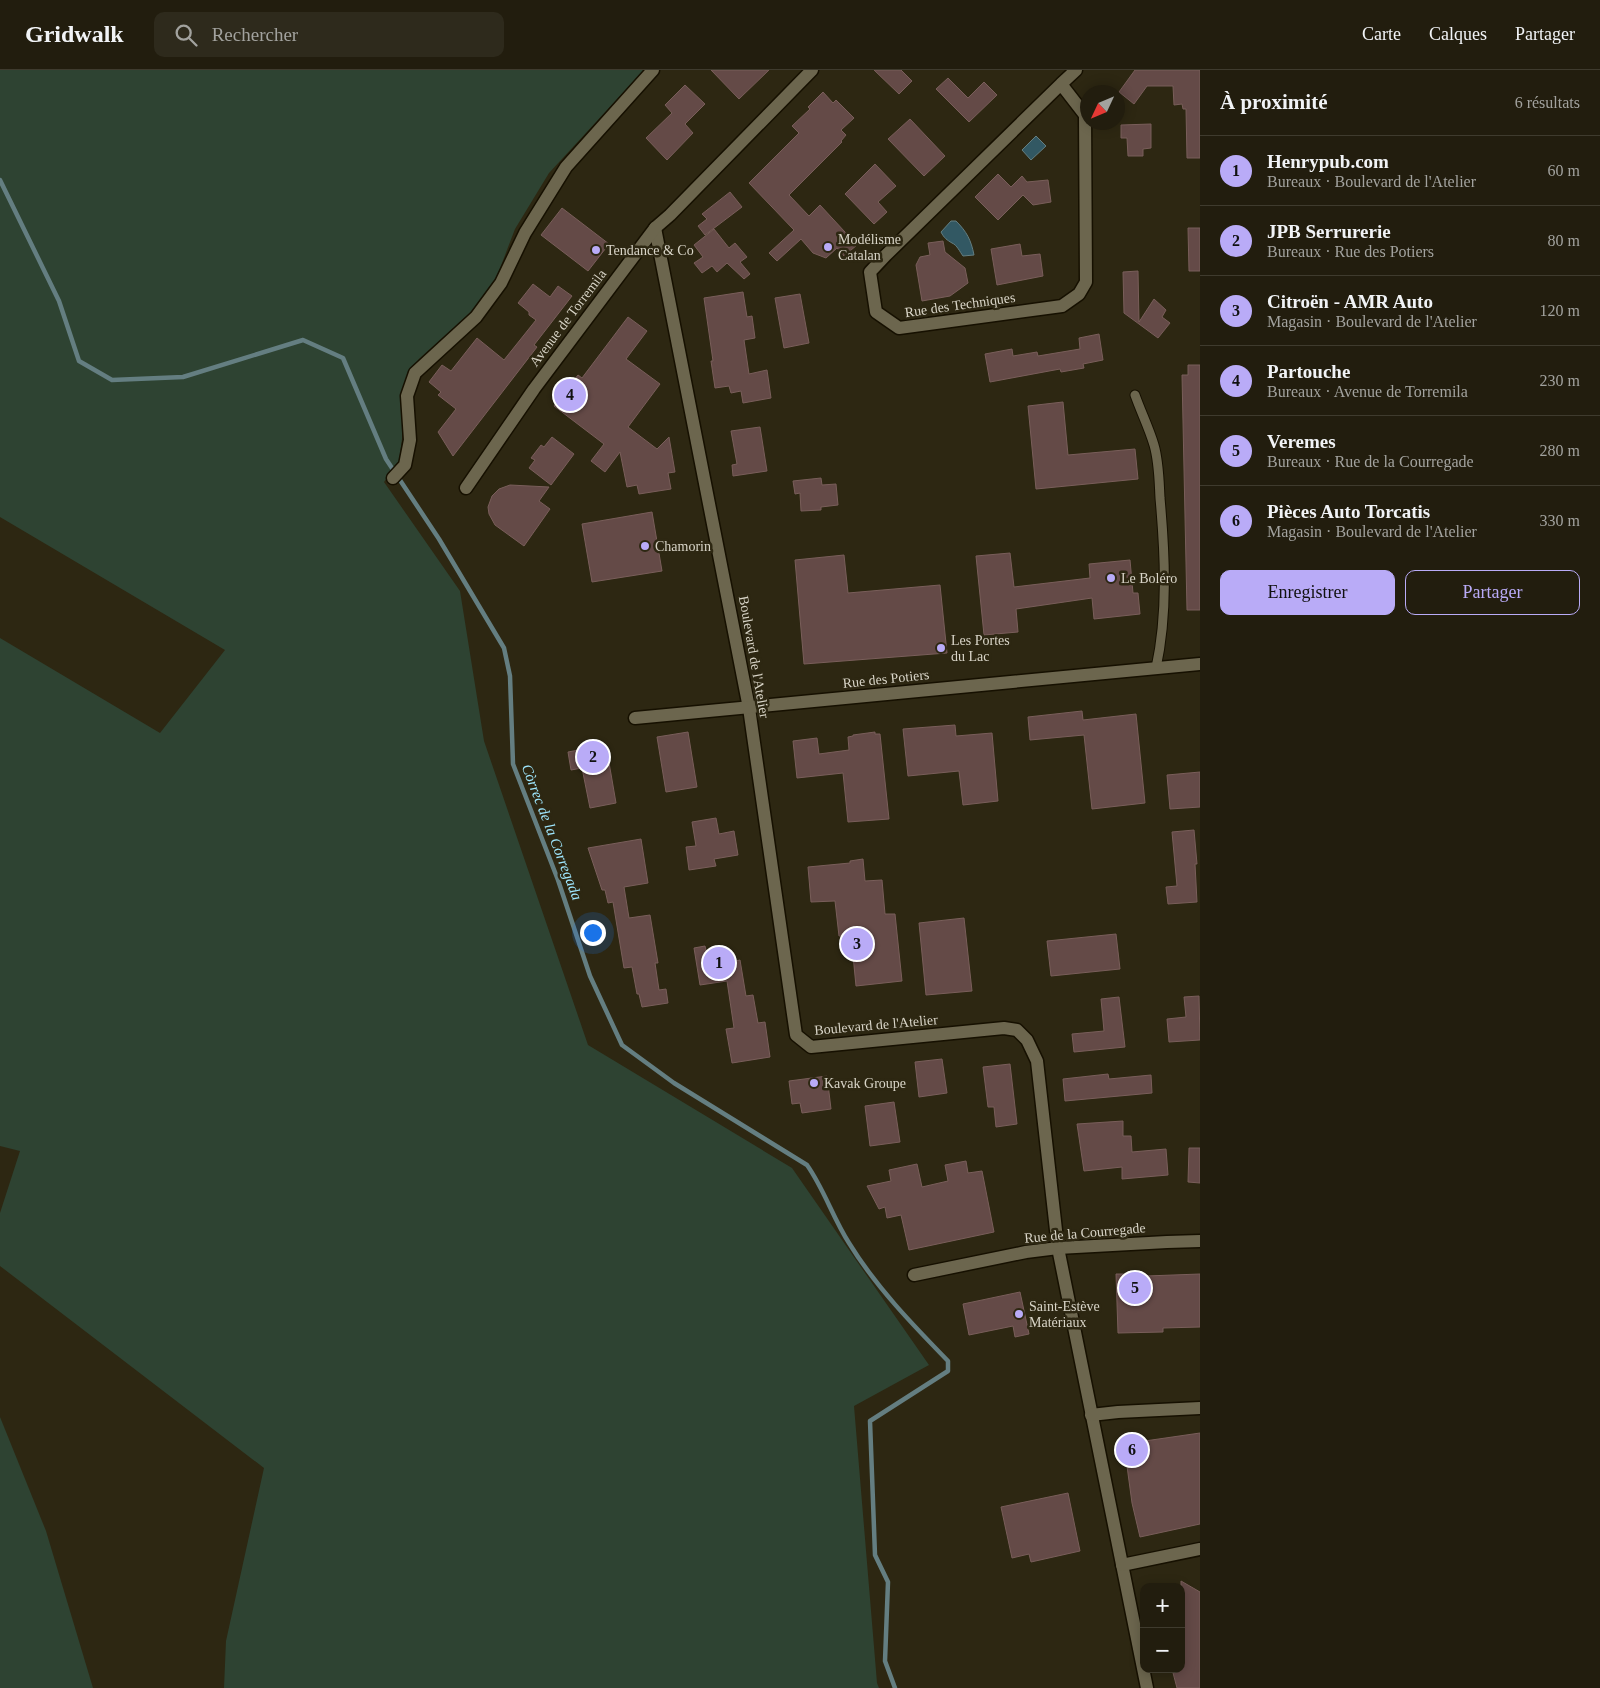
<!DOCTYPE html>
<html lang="fr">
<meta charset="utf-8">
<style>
body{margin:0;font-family:"Times New Roman",serif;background:#2e2a1c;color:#f1f3f6}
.controls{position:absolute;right:15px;bottom:15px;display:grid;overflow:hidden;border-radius:10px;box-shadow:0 2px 12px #0003}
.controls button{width:45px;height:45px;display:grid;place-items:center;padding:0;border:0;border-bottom:1px solid #3f3b2e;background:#221d0e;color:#f1f3f6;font:25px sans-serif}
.compass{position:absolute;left:1080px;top:15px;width:45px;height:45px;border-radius:50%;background:#221d0e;box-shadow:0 2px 12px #0003;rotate:226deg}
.you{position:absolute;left:592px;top:862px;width:18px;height:18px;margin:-12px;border:4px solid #fff;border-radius:50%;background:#1a73e8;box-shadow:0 0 0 8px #1a73e833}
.badge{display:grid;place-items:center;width:32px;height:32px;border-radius:50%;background:#b9abf7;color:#111;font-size:16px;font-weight:700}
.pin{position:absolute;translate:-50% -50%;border:2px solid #fff;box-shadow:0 1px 5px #0006}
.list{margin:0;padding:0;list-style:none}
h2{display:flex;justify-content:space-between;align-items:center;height:65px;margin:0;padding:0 20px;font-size:21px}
h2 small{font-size:16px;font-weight:400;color:#a2a29e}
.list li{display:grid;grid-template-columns:32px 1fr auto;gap:15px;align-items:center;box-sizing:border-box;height:70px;padding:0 20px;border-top:1px solid #3f3b2e}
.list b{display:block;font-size:19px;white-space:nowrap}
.list p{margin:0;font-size:16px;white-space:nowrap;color:#a2a29e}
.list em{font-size:16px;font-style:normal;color:#a2a29e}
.actions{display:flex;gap:10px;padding:15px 20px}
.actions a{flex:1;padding:11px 0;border:1px solid #b9abf7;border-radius:10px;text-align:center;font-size:18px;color:#b9abf7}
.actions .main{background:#b9abf7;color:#111}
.icon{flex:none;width:28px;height:28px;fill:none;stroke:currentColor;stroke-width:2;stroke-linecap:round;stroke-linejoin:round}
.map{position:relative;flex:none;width:1200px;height:1618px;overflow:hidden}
header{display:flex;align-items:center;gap:30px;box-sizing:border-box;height:70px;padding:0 25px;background:#221d0e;border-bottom:1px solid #3f3b2e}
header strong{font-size:24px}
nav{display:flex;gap:28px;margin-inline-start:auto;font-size:18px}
.search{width:350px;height:45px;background:#2e2a1c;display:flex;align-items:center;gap:12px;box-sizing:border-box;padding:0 18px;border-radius:10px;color:#a2a29e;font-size:19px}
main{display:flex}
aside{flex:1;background:#221d0e}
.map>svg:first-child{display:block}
.green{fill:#2e4332}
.water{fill:#325863;stroke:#647e81}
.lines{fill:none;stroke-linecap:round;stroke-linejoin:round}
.stream{stroke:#647e81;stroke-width:4.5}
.building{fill:#644a47;stroke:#795e5a}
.service-casing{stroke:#161000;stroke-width:11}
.minor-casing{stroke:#161000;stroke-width:15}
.service{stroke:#6c664e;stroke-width:9}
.minor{stroke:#6c664e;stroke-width:12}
.poi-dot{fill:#b9abf7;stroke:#2d2712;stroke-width:2}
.labels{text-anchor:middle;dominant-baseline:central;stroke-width:5;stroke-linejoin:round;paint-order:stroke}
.poi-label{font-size:14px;fill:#d9d5c8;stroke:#2d2712;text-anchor:start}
.street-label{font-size:14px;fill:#d9d5c8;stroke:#2d2712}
.water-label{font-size:15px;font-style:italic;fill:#9fe7fe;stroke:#2d2712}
</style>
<header>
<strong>Gridwalk</strong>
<div class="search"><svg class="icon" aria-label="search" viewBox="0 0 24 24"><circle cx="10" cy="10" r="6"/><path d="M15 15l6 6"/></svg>Rechercher</div>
<nav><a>Carte</a><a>Calques</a><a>Partager</a></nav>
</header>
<main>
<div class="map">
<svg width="1200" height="1618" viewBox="0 0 1200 1618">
<rect width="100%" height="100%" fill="#2d2712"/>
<!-- green -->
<g class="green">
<polygon points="0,0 644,0 549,103 515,159 494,214 474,239 419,289 408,301 402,327 402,369 399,391 384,412 460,521 484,671 588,975 792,1098 929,1295 854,1336 877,1613 879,1618 224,1618 226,1571 264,1398 0,1196 0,1143 20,1081 0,1076 0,568 160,663 225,580 0,447"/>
<polygon points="0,1347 46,1461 93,1618 0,1618"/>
</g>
<!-- water -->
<g class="water">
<polygon points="1036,66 1046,76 1031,90 1022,80"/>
<path d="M951 151H956C967 162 971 170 974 185L963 186C960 182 957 175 952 173 947 170 944 168 941 162Z"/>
</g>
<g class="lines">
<!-- stream -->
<path class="stream" d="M0 110 59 231 79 291 112 310 183 307 303 270 343 288 386 389 439 469 504 578 510 606 513 694 558 810 590 906 622 975 674 1013 807 1095C824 1119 833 1148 849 1173 876 1217 912 1254 948 1291V1301L870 1351 875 1485 888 1512 885 1591 895 1618"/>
</g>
<!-- building -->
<g class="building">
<polygon points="711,0 769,0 739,29"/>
<polygon points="874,0 901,0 912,11 899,24"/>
<polygon points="1135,0 1200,0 1200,88 1187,88 1186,39 1183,39 1182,34 1174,35 1173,16 1147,16 1134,34 1119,22"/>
<polygon points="948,8 968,28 984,12 997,25 969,52 936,19"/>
<polygon points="685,15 705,34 685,54 693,63 667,90 646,68 672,43 665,35"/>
<polygon points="823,22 833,33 836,30 854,48 841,60 846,65 841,71 842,72 789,125 809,146 820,135 857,175 844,186 837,178 826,188 813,183 801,169 777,191 769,183 794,160 749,113 799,63 792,56 810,39 808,37"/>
<polygon points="910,49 945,86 924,106 888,69"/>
<polygon points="1151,54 1151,78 1143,79 1143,86 1128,86 1127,68 1121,68 1121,55"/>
<polygon points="875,94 896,116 878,132 887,142 874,154 845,124"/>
<polygon points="998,104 1011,117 1022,106 1027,112 1048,110 1051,132 1033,135 1023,125 998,150 975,127"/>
<polygon points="730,122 742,137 705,165 698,156 707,149 702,144"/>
<polygon points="562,138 609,174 588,201 541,165"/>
<polygon points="1188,158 1200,158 1200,201 1189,201"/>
<polygon points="714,159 729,178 735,173 747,187 740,192 750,204 744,209 727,193 717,202 712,196 702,203 694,193 703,187 694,175"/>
<polygon points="943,171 945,182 965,198 968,213 950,226 922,231 916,195 920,187 930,185 928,173"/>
<polygon points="1020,174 1022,186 1040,184 1043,206 997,215 991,179"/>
<polygon points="1138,201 1139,252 1154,229 1166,240 1162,247 1170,253 1158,268 1124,243 1123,202"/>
<polygon points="533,214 550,227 558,216 572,226 534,275 537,277 453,386 438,362 456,339 438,325 441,322 429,312 442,295 451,301 477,268 504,290 536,250 529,245 529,242 518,233"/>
<polygon points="743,222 747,247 752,246 755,268 744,270 749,304 767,300 771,328 743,333 741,321 731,323 729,316 715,318 711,291 713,291 704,228"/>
<polygon points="800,224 809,273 784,278 775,228"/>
<polygon points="628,247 647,261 626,289 660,314 628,357 657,379 669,367 675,402 668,403 671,419 639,424 637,415 627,417 620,382 605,402 591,391 604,374 554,336 578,305 582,308"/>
<polygon points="1099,264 1103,290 1083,294 1084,298 1061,302 1060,299 990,312 985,284 1012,279 1013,286 1037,282 1038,286 1080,279 1079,268"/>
<polygon points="1188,295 1200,295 1200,540 1187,540 1182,305 1188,305"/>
<polygon points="1063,332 1068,385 1135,379 1138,409 1036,419 1028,336"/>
<polygon points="760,357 767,401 733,406 732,395 737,394 731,361"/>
<polygon points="552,367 574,384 551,415 529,398 535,390 531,388 541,375 544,377"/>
<polygon points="821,408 822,415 836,414 838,435 821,437 821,440 801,441 800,423 795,424 793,411"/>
<polygon points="510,415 549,417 539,431 550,439 524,476 495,455 489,444 488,437 492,426 499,419"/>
<polygon points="652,442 662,501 592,512 582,454"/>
<polygon points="1010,483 1014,517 1090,508 1089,494 1130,490 1133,523 1138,523 1140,544 1094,549 1092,528 1016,539 1018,562 984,565 976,486"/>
<polygon points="844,485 848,523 940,515 947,583 804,594 795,490"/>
<polygon points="1082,641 1083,650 1136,644 1145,733 1092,739 1084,665 1030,670 1028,647"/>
<polygon points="955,655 956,666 992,663 998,731 963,735 959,701 908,706 903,659"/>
<polygon points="688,662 697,717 666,722 657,667"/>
<polygon points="875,662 875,664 880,664 889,749 848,752 843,703 797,708 793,671 817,668 819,684 849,680 848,667 853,666 853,665"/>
<polygon points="606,675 616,733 590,738 582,698 571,700 568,682"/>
<polygon points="1200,702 1200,737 1170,739 1167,705"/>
<polygon points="716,748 719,764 734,761 738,785 714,789 716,796 689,800 686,777 696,776 692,752"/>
<polygon points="1194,760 1197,794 1195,794 1197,832 1168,834 1166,817 1177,816 1172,762"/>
<polygon points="641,769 648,813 624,817 629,848 650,845 658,893 655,893 659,920 666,919 668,933 642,937 639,924 637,924 632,897 624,898 613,832 608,833 605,820 602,820 588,778"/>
<polygon points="863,789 865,811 882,810 885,844 895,844 902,911 856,916 851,865 839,866 835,831 811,832 808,797 850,793 850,791"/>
<polygon points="964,848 972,921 926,925 919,853"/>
<polygon points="1116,864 1120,899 1051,906 1047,871"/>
<polygon points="705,876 707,885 724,883 726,893 740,890 746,926 753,925 758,953 765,952 770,987 732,993 726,959 734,958 727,911 700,915 694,878"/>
<polygon points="1199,926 1200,970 1169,972 1167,949 1186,947 1184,927"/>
<polygon points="1119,927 1125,977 1074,982 1072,964 1104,961 1101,929"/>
<polygon points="942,989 947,1023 919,1027 915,992"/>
<polygon points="1010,994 1017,1054 996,1057 994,1037 988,1037 983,997"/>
<polygon points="1108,1004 1109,1009 1151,1005 1152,1023 1065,1031 1063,1009"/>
<polygon points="827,1006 831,1039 802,1043 800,1033 792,1034 789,1011"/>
<polygon points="894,1032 900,1072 870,1076 865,1036"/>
<polygon points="1123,1051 1123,1066 1131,1066 1132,1082 1166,1079 1168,1105 1122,1109 1122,1097 1084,1101 1077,1054"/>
<polygon points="1189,1078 1200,1078 1200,1113 1188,1112"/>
<polygon points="966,1091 968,1103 982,1101 994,1162 909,1180 901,1145 887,1148 885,1137 879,1139 867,1116 891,1111 889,1100 917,1094 922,1117 948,1111 945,1095"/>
<polygon points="1116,1204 1146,1204 1146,1206 1200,1204 1200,1257 1163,1258 1163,1262 1118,1263"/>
<polygon points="1020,1222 1029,1264 1015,1267 1013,1256 969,1265 963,1234"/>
<polygon points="1200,1363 1200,1454 1140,1467 1132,1433 1124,1374"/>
<polygon points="1068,1423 1080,1481 1031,1492 1029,1484 1012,1488 1001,1437"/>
<polygon points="1181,1511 1200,1522 1200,1618 1177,1618 1172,1599 1181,1599"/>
</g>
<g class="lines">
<defs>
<path id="service" d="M1135 325C1141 342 1149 358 1154 375 1159 392 1159 410 1160 428 1165 484 1168 543 1156 598"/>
<g id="minor">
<polyline points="1061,14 1085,45 1086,212 1079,224 1062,236 899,258 876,242 870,202 886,185 1061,14 1076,0"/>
<polyline points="655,158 749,638 796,965 811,977 1004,958 1017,960 1027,970 1037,991 1058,1178 1147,1618"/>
<polyline points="393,408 405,395 410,370 407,326 415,303 476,247 501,213 525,163 566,97 653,0"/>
<polyline points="466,418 534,319 655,158 670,145 812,0"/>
<polyline points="635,648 1200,594"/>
<polyline points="914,1205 1026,1182 1058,1178 1167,1172 1200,1171"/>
<polyline points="1091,1345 1118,1342 1200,1338"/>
<polyline points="1122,1495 1200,1479"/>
</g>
</defs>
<!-- service casing -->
<use href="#service" class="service-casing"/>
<!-- minor casing -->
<use href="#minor" class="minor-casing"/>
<!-- service -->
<use href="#service" class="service"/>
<!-- minor -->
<use href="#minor" class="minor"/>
</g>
<!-- markers -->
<g class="poi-dot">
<circle cx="828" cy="177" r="5"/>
<circle cx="596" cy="180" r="5"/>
<circle cx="645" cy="476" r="5"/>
<circle cx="1111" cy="508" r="5"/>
<circle cx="941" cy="578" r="5"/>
<circle cx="814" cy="1013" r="5"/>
<circle cx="1019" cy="1244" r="5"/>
</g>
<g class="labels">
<!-- poi labels -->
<g class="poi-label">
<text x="838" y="169">Modélisme<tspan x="838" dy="16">Catalan</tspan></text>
<text x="606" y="180">Tendance &amp; Co</text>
<text x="655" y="476">Chamorin</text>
<text x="1121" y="508">Le Boléro</text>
<text x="951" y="570">Les Portes<tspan x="951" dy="16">du Lac</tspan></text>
<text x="824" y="1013">Kavak Groupe</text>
<text x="1029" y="1236">Saint-Estève<tspan x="1029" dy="16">Matériaux</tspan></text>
</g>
<!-- street labels -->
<g class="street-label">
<text transform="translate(960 235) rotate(-8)">Rue des Techniques</text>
<text transform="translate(568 248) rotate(-53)">Avenue de Torremila</text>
<text transform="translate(754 587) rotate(80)">Boulevard de l'Atelier</text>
<text transform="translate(886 609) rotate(-6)">Rue des Potiers</text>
<text transform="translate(876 955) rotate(-5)">Boulevard de l'Atelier</text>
<text transform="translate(1085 1163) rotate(-5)">Rue de la Courregade</text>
</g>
<!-- water labels -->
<g class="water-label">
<text transform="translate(552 762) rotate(69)">Còrrec de la Corregada</text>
</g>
</g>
</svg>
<div class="controls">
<button>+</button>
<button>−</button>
</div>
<svg class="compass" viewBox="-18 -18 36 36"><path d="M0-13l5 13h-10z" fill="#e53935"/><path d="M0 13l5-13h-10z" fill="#a2a29e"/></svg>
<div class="you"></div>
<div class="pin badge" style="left:719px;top:893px">1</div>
<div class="pin badge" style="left:593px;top:687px">2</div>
<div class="pin badge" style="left:857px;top:874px">3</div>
<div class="pin badge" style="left:570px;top:325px">4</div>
<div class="pin badge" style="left:1135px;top:1218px">5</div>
<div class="pin badge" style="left:1132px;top:1380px">6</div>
</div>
<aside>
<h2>À proximité<small>6 résultats</small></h2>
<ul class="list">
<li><span class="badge">1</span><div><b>Henrypub.com</b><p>Bureaux · Boulevard de l'Atelier</p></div><em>60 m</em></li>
<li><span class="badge">2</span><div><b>JPB Serrurerie</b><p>Bureaux · Rue des Potiers</p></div><em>80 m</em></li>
<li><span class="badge">3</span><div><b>Citroën - AMR Auto</b><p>Magasin · Boulevard de l'Atelier</p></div><em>120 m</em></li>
<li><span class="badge">4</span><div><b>Partouche</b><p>Bureaux · Avenue de Torremila</p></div><em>230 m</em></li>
<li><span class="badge">5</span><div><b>Veremes</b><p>Bureaux · Rue de la Courregade</p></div><em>280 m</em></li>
<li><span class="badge">6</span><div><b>Pièces Auto Torcatis</b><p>Magasin · Boulevard de l'Atelier</p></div><em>330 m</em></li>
</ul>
<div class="actions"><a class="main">Enregistrer</a><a>Partager</a></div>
</aside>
</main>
